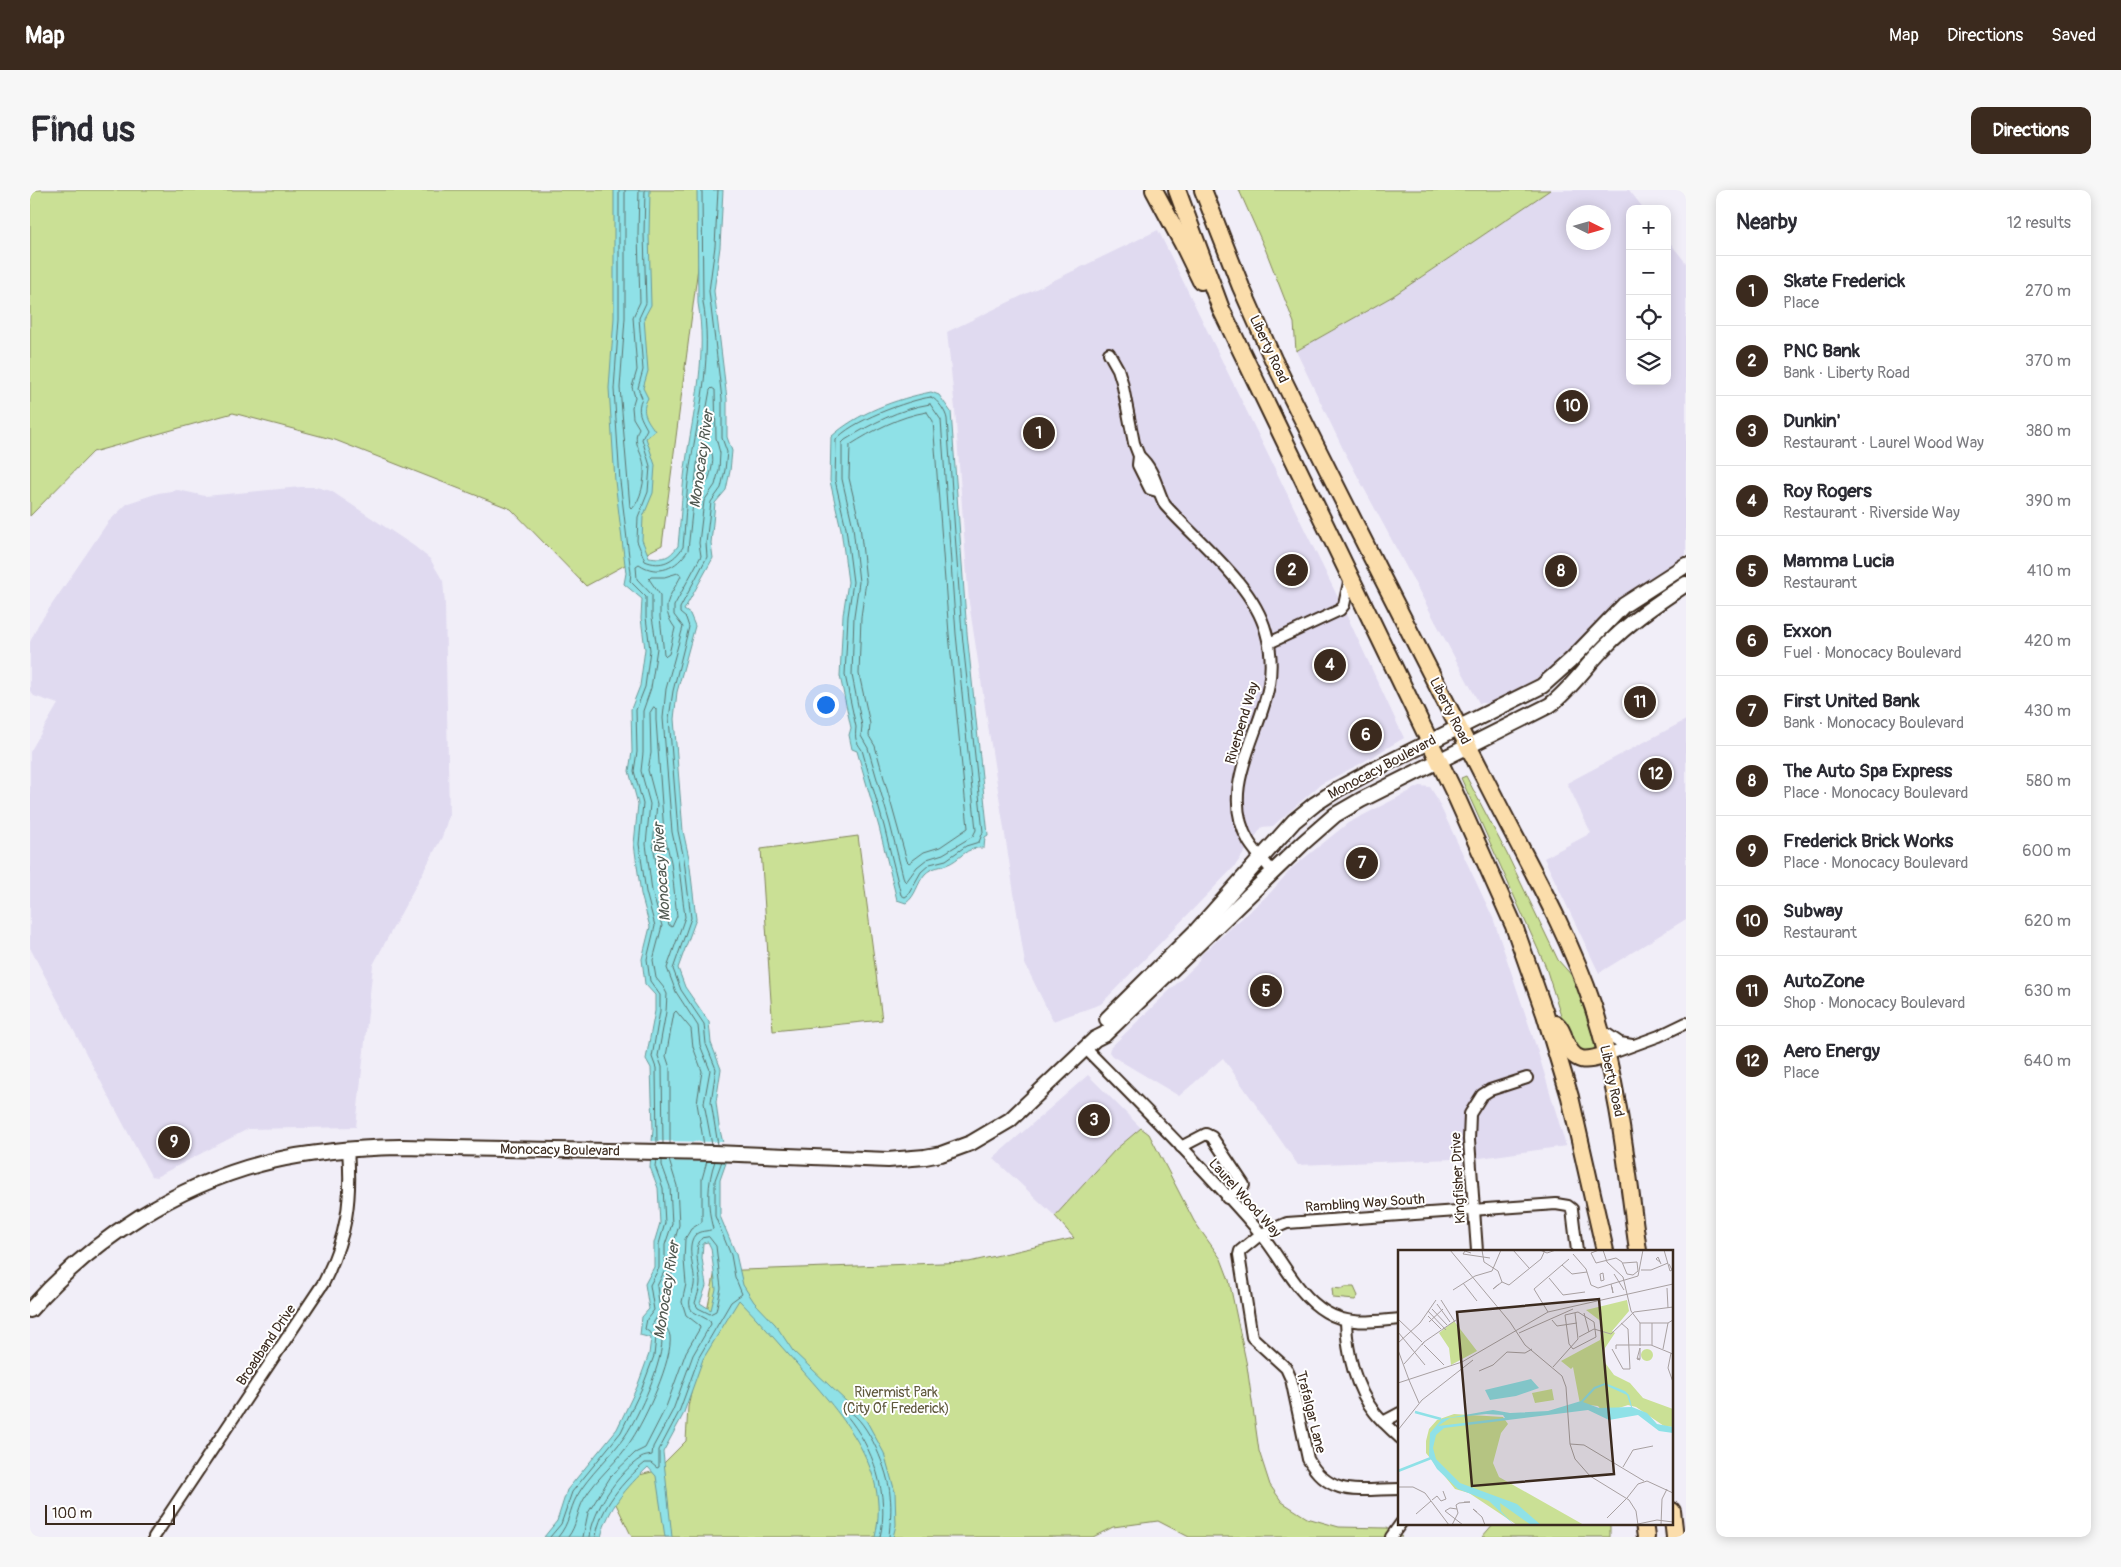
<!DOCTYPE html>
<meta charset="utf-8">
<style>
body{margin:0;font-family:Pangolin,sans-serif;background:#f7f7f7;color:#2b2b33}
.controls{position:absolute;right:15px;top:15px;display:grid;overflow:hidden;border-radius:10px;box-shadow:0 2px 12px #0003}
.controls button{width:45px;height:45px;display:grid;place-items:center;padding:0;border:0;border-bottom:1px solid #e1e1e2;background:#fff;color:#2b2b33;font:25px sans-serif}
.compass{position:absolute;left:1536px;top:15px;width:45px;height:45px;border-radius:50%;background:#fff;box-shadow:0 2px 12px #0003;rotate:95deg}
.scale{position:absolute;left:15px;bottom:12px;width:130px;box-sizing:border-box;padding-left:5px;border:2px solid #3b2a1e;border-top:0;font-size:14px;line-height:18px;white-space:nowrap;color:#3b2a1e;-webkit-text-stroke:4px #fff;paint-order:stroke}
.you{position:absolute;left:795px;top:514px;width:18px;height:18px;margin:-12px;border:4px solid #fff;border-radius:50%;background:#1a73e8;box-shadow:0 0 0 8px #1a73e833}
.badge{display:grid;place-items:center;width:32px;height:32px;border-radius:50%;background:#3b2a1e;color:#fff;font-size:16px;font-weight:700}
.pin{position:absolute;translate:-50% -50%;border:2px solid #fff;box-shadow:0 1px 5px #0006}
.list{margin:0;padding:0;list-style:none}
h2{display:flex;justify-content:space-between;align-items:center;height:65px;margin:0;padding:0 20px;font-size:21px}
h2 small{font-size:16px;font-weight:400;color:#7c7c81}
.list li{display:grid;grid-template-columns:32px 1fr auto;gap:15px;align-items:center;box-sizing:border-box;height:70px;padding:0 20px;border-top:1px solid #e1e1e2}
.list b{display:block;font-size:19px;white-space:nowrap}
.list p{margin:0;font-size:16px;white-space:nowrap;color:#7c7c81}
.list em{font-size:16px;font-style:normal;color:#7c7c81}
.icon{flex:none;width:28px;height:28px;fill:none;stroke:currentColor;stroke-width:2;stroke-linecap:round;stroke-linejoin:round}
.map{position:relative;flex:none;width:1656px;height:1347px;overflow:hidden;border-radius:10px}
header{display:flex;align-items:center;gap:30px;box-sizing:border-box;height:70px;padding:0 25px;background:#3b2a1e;color:#fff}
header strong{font-size:24px}
nav{display:flex;gap:28px;margin-inline-start:auto;font-size:18px}
.intro{display:flex;align-items:center;justify-content:space-between;box-sizing:border-box;height:120px;padding:0 30px}
h1{margin:0;font-size:35px}
.button{padding:12px 22px;border-radius:10px;background:#3b2a1e;color:#fff;font-size:18px;font-weight:700}
main{display:flex;gap:30px;padding:0 30px}
aside{flex:1;background:#fff;border-radius:10px;box-shadow:0 2px 12px #0003}
.map>svg:first-child{display:block}
.built{fill:#e0daf0;fill-rule:evenodd}
.green{fill:#cae095;stroke:#82855a}
.water{fill:#8fe1e7;stroke:#6d9897;fill-rule:evenodd}
.pier{fill:#f1eef8}
.lines{fill:none;stroke-linecap:round;stroke-linejoin:round}
.shore{stroke:#5d736e;stroke-width:1}
.street-casing{stroke:#3b2a1e;stroke-width:14}
.secondary-casing{stroke:#3b2a1e;stroke-width:18}
.primary-casing{stroke:#3b2a1e;stroke-width:20}
.street{stroke:#fff;stroke-width:10}
.secondary{stroke:#fff;stroke-width:14}
.primary{stroke:#fbddab;stroke-width:16}
.labels{text-anchor:middle;dominant-baseline:central;stroke-width:4;stroke-linejoin:round;paint-order:stroke}
.street-label{font-size:14px;fill:#3b2a1e;stroke:#fff}
.park-label{font-size:14px;fill:#5f583c;stroke:#fff}
.water-label{font-size:15px;font-style:italic;fill:#505850;stroke:#fff}
.inset-river{fill:none;stroke:#8fe1e7;stroke-width:2.5}
.inset-road{fill:none;stroke:#a8a0a1;stroke-width:1}
.view{fill:#3b2a1e;fill-opacity:0.15;stroke:#3b2a1e;stroke-width:2.5}
.inset-edge{fill:none;stroke:#3b2a1e;stroke-width:2.5}
</style>
<header>
<strong>Map</strong>
<nav><a>Map</a><a>Directions</a><a>Saved</a></nav>
</header>
<div class="intro"><h1>Find us</h1><a class="button">Directions</a></div>
<main>
<div class="map">
<svg width="1656" height="1347" viewBox="0 0 1656 1347">
<rect width="100%" height="100%" fill="#f1eef8"/>
<filter id="ink" filterUnits="userSpaceOnUse"><feTurbulence type="fractalNoise" baseFrequency=".02" numOctaves="2"/><feDisplacementMap in="SourceGraphic" scale="10" xChannelSelector="R" yChannelSelector="G"/><feConvolveMatrix kernelMatrix="1 2 1 2 8 2 1 2 1" color-interpolation-filters="sRGB"/></filter>
<g filter="url(#ink)">
<!-- built -->
<g class="built">
<path d="M1520 0H1599L1614 19H1600V191H1637V49L1656 73V365L1602 402 1549 456 1520 481 1461 513H1449L1313 259 1266 161 1363 106ZM1544 22H1574V52H1544Z"/>
<polygon points="1128,40 1317,426 1374,548 1328,575 1291,594 1243,636 1232,637 1205,676 1071,814 1023,831 995,774 939,413 925,219 917,142"/>
<polygon points="271,297 286,297 301,301 384,356 400,369 413,391 415,414 419,625 412,647 343,775 326,937 218,939 126,987 121,986 0,758 0,562 28,514 4,506 0,501 0,452 8,435 78,332 98,313 128,303 148,300 175,306"/>
<polygon points="1656,530 1656,729 1569,783 1514,668 1561,643 1537,593"/>
<polygon points="1390,596 1400,597 1405,605 1463,728 1507,859 1536,956 1450,968 1268,975 1193,868 1149,906 1082,866 1079,862 1080,858 1166,775 1172,764 1240,703 1262,678 1318,633"/>
<polygon points="1058,885 1111,938 1085,960 1025,1026 963,968"/>
</g>
<!-- green -->
<g class="green">
<polygon points="0,0 678,0 632,355 556,396 481,319 305,250 203,223 63,262 0,326"/>
<polygon points="1209,0 1520,0 1363,106 1266,161 1264,133 1236,61"/>
<polygon points="1436,586 1477,664 1528,770 1544,788 1564,850 1565,862 1553,865 1539,850 1515,775 1431,588"/>
<polygon points="828,646 852,830 743,841 731,659"/>
<polygon points="1111,938 1119,944 1164,1031 1191,1069 1199,1090 1217,1176 1229,1261 1240,1295 1252,1312 1277,1328 1309,1337 1356,1338 1372,1347 1159,1347 1128,1331 1083,1337 1063,1347 602,1347 583,1308 601,1287 626,1281 656,1251 658,1217 685,1081 939,1072 1044,1048 1025,1026 1085,960"/>
<polygon points="1315,1097 1324,1097 1328,1106 1325,1110 1303,1108 1302,1098 1312,1099"/>
<polygon points="1464,1333 1580,1333 1580,1347 1452,1347"/>
</g>
<!-- water -->
<g class="water">
<path d="M584 0H620L619 44 621 115 614 128 618 181 613 198 618 208C610 222 617 229 625 241L616 248 625 275 623 303 613 327 612 350 619 367C634 369 638 369 648 356 651 326 652 295 657 265 665 214 677 164 668 113L667 0H693L690 57 684 101 697 209V247L702 261 700 281 696 300 685 313 681 353 683 368 654 420 660 424 665 436 647 502 644 529 653 641 659 668 666 729 648 778 655 797 679 832 681 853 691 879 686 912 689 936 697 970 690 990V1026L706 1064 713 1095 724 1112 745 1134 763 1161 836 1230 854 1263 865 1302 866 1335 863 1347H845C862 1277 808 1221 766 1173 747 1152 729 1130 709 1110L673 1169 653 1225 633 1262 642 1347H635L626 1286 618 1277C597 1297 578 1318 571 1347H514L527 1331 537 1300 587 1239 607 1197 619 1164 621 1148 610 1145 612 1127 619 1119 615 1094 624 1077V1053L630 1033 628 998 620 977 623 939 621 878 616 869 625 821V805L615 794 612 769 620 737 611 704 604 654 608 614 599 581 602 562 601 519 610 496 615 459 611 428 612 409 594 394 596 383 585 291 579 198 584 128ZM678 1052 681 1058 686 1099 681 1120 670 1113 676 1096 672 1068 673 1053Z"/>
<path d="M901 202 909 205 921 222 937 443 958 645 955 647 954 658C935 656 931 670 916 675 908 678 902 677 895 684 887 693 886 706 876 713L867 710 849 637 827 561 822 559 819 545 821 538 810 486 813 425 818 392 811 339 800 291 801 247C827 223 866 209 901 202Z"/>
</g>
<!-- pier -->
<polygon class="pier" points="619,951 695,952 699,972 618,971"/>
<g class="lines">
<!-- shore -->
<g class="shore">
<polyline points="589,0 589,128 584,199 590,291 601,383 600,391 616,407 616,427 620,460 615,497 606,520 607,562 604,581 613,614 609,654 616,702 625,736 617,769 620,791 630,805 630,821 622,867 626,878 627,954"/>
<path d="M595 0V128L590 198 600 317 602 319C611 310 615 290 614 277 613 262 601 253 609 238L603 228 602 217 605 207 602 197 607 180 603 127 610 112 608 44 609 0"/>
<path d="M615 0 614 44 616 113 609 128 613 180 608 198 612 208C606 221 611 228 617 239L612 249 620 276 618 302 608 327 607 351 615 371C631 378 644 371 653 357 656 327 656 295 662 265 671 215 682 163 673 112L672 0"/>
<polyline points="688,0 685,56 679,101 692,209 692,248 697,262 695,280 691,298 681,312 676,353 677,367 650,418 650,423 656,428 659,437 643,501 639,528 648,641 654,669 661,728 643,779 651,800 674,834 676,854 686,879 681,912 688,955"/>
<path d="M901 207C908 210 916 222 917 229L932 443 953 642 949 652 936 656 916 670 900 674 891 682 878 705 875 707 871 705 854 636 832 560C825 550 825 549 826 537L815 485 818 426 823 392 816 338 805 290 806 250C819 232 878 210 901 207Z"/>
<path d="M900 214 911 230 926 444 946 640 943 646 913 664 897 669 887 677 876 692 874 690 860 634 838 558 831 546 832 536 822 485 824 426 829 392 823 337 812 289V253L815 250C841 234 869 219 900 214Z"/>
<path d="M897 222 903 231 919 444 938 638 910 657 894 662 879 673 877 671 845 556 839 546 840 534 829 484 831 427 836 391 830 335 819 288 820 255C842 241 870 226 897 222Z"/>
<path d="M680 259C686 267 681 282 678 291L675 294 673 291 677 260Z"/>
<path d="M649 383 651 386C640 407 629 416 645 438L639 464 636 466 634 464 630 427V405L619 389 621 387H634Z"/>
<polygon points="624,517 626,519 626,530 634,643 641,672 647,726 642,737 639,735 630,699 623,654 627,614 618,580 621,563 620,523"/>
<path d="M633 954 632 877 628 866 636 822 637 804 634 798 626 788 623 770 632 736 622 701 616 654 620 614 611 581 613 563V521L621 498 627 458 622 427V405L607 389 606 376 609 374C628 387 647 378 658 360L668 266 680 200 682 198 685 200 686 248 690 263 689 280 685 295 674 311 669 353 671 366 644 416V425L653 437 636 499 633 528 642 642 648 670 655 727 637 778 646 802 668 836 670 855 680 880 674 913 682 955"/>
<polyline points="640,954 640,878 636,866 644,823 646,821 661,839 663,857 672,881 667,913 674,955"/>
<path d="M679 1047 686 1056 691 1098 686 1121 680 1124 668 1118 665 1113C667 1106 670 1099 670 1093 670 1080 662 1058 672 1048Z"/>
<polyline points="520,1347 531,1334 542,1302 591,1242 612,1198 624,1166 626,1147 615,1139 617,1129 624,1120 620,1095 629,1078 629,1054 635,1033 633,998 625,976 626,970"/>
<path d="M528 1347C540 1333 539 1320 547 1306 558 1286 582 1265 595 1246 609 1225 634 1171 632 1146L622 1135 630 1122 627 1096 635 1080V1055L642 1034 640 997 632 975V970"/>
<path d="M538 1347C547 1336 547 1321 554 1309 567 1287 589 1271 602 1249 615 1229 643 1170 640 1146 639 1141 636 1137 633 1133L638 1120 635 1097 643 1082V1056L649 1035 647 996 639 970"/>
<polyline points="553,1347 558,1323 581,1286 605,1263 615,1258 636,1217 656,1162 670,1138 669,1135 656,1125 652,1112 656,1094 654,1070 655,1049 661,1039 672,1032 672,989 677,971"/>
<path d="M560 1347C562 1321 589 1282 611 1268 614 1266 618 1266 622 1265L623 1257 643 1220 663 1165 681 1134 680 1131 662 1121C656 1111 663 1105 664 1095 666 1082 655 1057 665 1045 670 1040 677 1042 683 1039 677 1017 677 993 685 971"/>
<path d="M566 1347C569 1319 594 1290 615 1273H621L627 1278 629 1277V1260L649 1222 669 1167 701 1112 712 1104 705 1087 701 1065 685 1026V990L692 971"/>
<path d="M850 1347C860 1305 843 1257 816 1225L818 1221C838 1230 859 1283 860 1305 862 1319 860 1333 859 1347"/>
</g>
<defs>
<g id="street">
<polyline points="1079,163 1088,179 1092,192 1104,253 1109,266 1108,275 1120,299 1127,301"/>
<path d="M1109 266C1125 280 1126 298 1135 315 1168 352 1223 394 1236 442 1241 459 1242 477 1239 495 1230 546 1188 599 1219 652 1226 663 1235 672 1243 682"/>
<polyline points="1239,453 1310,420 1314,415 1320,388"/>
<polyline points="1571,840 1590,853 1602,855"/>
<path d="M1056 859C1115 919 1176 980 1231 1044 1252 1069 1267 1105 1296 1122 1319 1136 1344 1131 1370 1129"/>
<polyline points="1577,865 1629,846 1656,833"/>
<polyline points="1151,957 1176,944 1182,947 1214,995 1197,1008"/>
<polyline points="1447,1061 1439,950 1440,924 1452,905 1460,900 1497,888"/>
<path d="M1316 1132C1317 1163 1325 1198 1345 1223 1352 1232 1362 1240 1370 1248"/>
<polyline points="1353,1232 1370,1223"/>
<path d="M1370 1299C1331 1299 1300 1309 1278 1269L1261 1189 1256 1178 1222 1147 1209 1065 1210 1061 1231 1044 1257 1033 1526 1014 1538 1016 1542 1019 1547 1061"/>
<path d="M124 1347 294 1092C317 1045 322 1011 318 959"/>
<polyline points="1361,1347 1371,1333"/>
</g>
<g id="secondary">
<polyline points="1077,829 1167,740 1264,631 1285,614 1308,599 1343,580 1512,496 1540,471 1594,415 1656,375"/>
<path d="M0 1120C62 1049 149 993 242 971 284 961 327 958 370 957L684 963 858 970 895 967 911 964 941 953 980 930 1065 849 1075 844 1273 653 1305 625 1331 610 1520 515C1541 499 1555 477 1574 458 1599 432 1626 414 1656 394"/>
</g>
<g id="primary">
<polyline points="1124,0 1153,54 1171,91"/>
<polyline points="1147,0 1191,119 1425,604 1484,736 1515,824 1540,907 1575,1061"/>
<path d="M1173 0 1211 97 1243 169C1311 309 1383 448 1454 587 1492 663 1536 736 1563 816 1589 895 1597 979 1608 1061"/>
<path d="M1526 834C1531 838 1533 844 1535 851 1545 875 1556 871 1577 865"/>
<polyline points="1642,1321 1645,1347"/>
<polyline points="1614,1333 1616,1347"/>
</g>
</defs>
<!-- street casing -->
<use href="#street" class="street-casing"/>
<!-- secondary casing -->
<use href="#secondary" class="secondary-casing"/>
<!-- primary casing -->
<use href="#primary" class="primary-casing"/>
<!-- street -->
<use href="#street" class="street"/>
<!-- secondary -->
<use href="#secondary" class="secondary"/>
<!-- primary -->
<use href="#primary" class="primary"/>
</g>
</g>
<g class="labels">
<!-- street labels -->
<g class="street-label">
<text transform="translate(1239 159) rotate(65)">Liberty Road</text>
<text transform="translate(1420 521) rotate(63)">Liberty Road</text>
<text transform="translate(1212 533) rotate(-73)">Riverbend Way</text>
<text transform="translate(1352 577) rotate(-28)">Monocacy Boulevard</text>
<text transform="translate(1582 891) rotate(78)">Liberty Road</text>
<text transform="translate(530 960) rotate(1)">Monocacy Boulevard</text>
<text transform="translate(1428 988) rotate(-93)">Kingfisher Drive</text>
<text transform="translate(1215 1008) rotate(48)">Laurel Wood Way</text>
<text transform="translate(1335 1013) rotate(-4)">Rambling Way South</text>
<text transform="translate(236 1155) rotate(-56)">Broadband Drive</text>
<text transform="translate(1281 1222) rotate(76)">Trafalgar Lane</text>
</g>
<!-- park labels -->
<g class="park-label">
<text x="866" y="1202">Rivermist Park<tspan x="866" dy="16">(City Of Frederick)</tspan></text>
</g>
<!-- water labels -->
<g class="water-label">
<text transform="translate(672 269) rotate(-82)">Monocacy River</text>
<text transform="translate(632 682) rotate(-94)">Monocacy River</text>
<text transform="translate(637 1100) rotate(-81)">Monocacy River</text>
</g>
</g>
<!-- overview -->
<g transform="translate(1368 1060)">
<rect width="275" height="275" fill="#f1eef8"/>
<path d="M229 50 231 61 214 81 217 83 207 98 205 110 216 125 232 133 245 148 275 159V177L266 176 238 157 230 155 206 163 200 156 182 154 175 117 173 119 163 111 202 90 204 72 188 60ZM56 71 79 101 53 115 51 98 41 83ZM243 105a6 6 0 1 1 12 0a6 6 0 1 1-12 0ZM154 139 156 150 137 153 134 143ZM56 164 105 167 110 174 103 183 95 213 101 227 186 275H119L71 243 57 239 28 203V191L31 179 39 170Z" fill="#cae095"/>
<path d="M133 129 141 138 118 146 92 150 87 140ZM207 133 227 141 231 145 234 157 249 163 259 174 275 177V183L261 181 240 165 211 170 190 160 46 178 38 185 35 198 38 209 62 233 119 254 143 275H133L102 253 103 261 116 275 91 251 60 239 39 219 31 206 32 183 44 169 95 160 112 163 150 161 183 151 196 137ZM207 135 229 145 233 157 201 158 185 152 197 139ZM88 164 105 165 107 168 40 176 52 168Z" fill="#8fe1e7" fill-rule="evenodd"/>
<path class="inset-river" d="M17 162 43 169M0 221 33 208"/>
<path class="inset-road" d="M52 0 112 72 127 95 164 126 168 137 172 194 177 209 192 226 231 250 238 261 240 275M84 0 86 12 100 21 104 32 111 35 143 9 147 0M115 0 131 18M142 0 149 3 158 0M201 0 193 3 198 13 218 8 224 12 229 24 235 25 240 21 239 12 225 13M205 0 209 12 225 27 233 61 242 73M266 0 272 21 274 20 271 14M73 3 67 1 65 4 92 8M175 4 188 19 193 35 200 38 240 26 245 0M262 12 258 9 260 7 263 14M164 15 174 24 189 22M243 20H253L270 13M205 23 206 30 203 31 202 24ZM216 24 226 40M151 28 165 45 187 42M65 33 79 51M101 34 95 39 104 32M213 34 215 43 214 37M269 38 270 58M55 40 77 26 94 21 103 0M43 50 57 72M39 54 52 72M34 59 49 75M30 61 48 80M150 62 136 39 171 9M180 62 196 72 198 87 175 99 171 94 167 65ZM186 63 191 82M30 66 43 79M0 69 24 92M154 70 159 76 179 73M31 72 45 59M242 73H270M242 73V96M254 73V95M0 82 27 115M121 83 175 59M181 87 196 79 213 84 236 62 275 57M26 92 58 70M0 93 22 73 38 50M26 95 46 115M214 99 225 119H232L230 79 223 73M218 99V95H253L275 104M265 99 270 73 275 70M0 100 11 130M273 103 270 118 275 132M239 109 242 110 241 108 239 109 242 98V109M6 114 26 92 24 95M155 117 180 89 177 63M81 121 95 115 109 102 127 103 134 99M11 130 21 153M0 133 64 112 150 62 275 34M0 180 24 150 75 110M172 194 186 195 246 231M225 217 235 200 255 196M0 237H15L27 243 51 275M229 248 240 234 249 231 275 243M34 250 39 246 43 251 48 249 45 241M61 253 72 252H66M59 259 52 258 47 261 65 275M79 262 75 259 84 267 87 275M18 264 33 251M209 268 230 247M240 274 259 270 275 272M54 275 60 263 58 255 61 253M263 275 264 249 269 239"/>
<path class="view" d="M201 49 216 224 74 236 59 62Z"/>
<rect width="275" height="275" class="inset-edge"/>
</g>
</svg>
<div class="controls">
<button>+</button>
<button>−</button>
<button><svg class="icon" aria-label="locate" viewBox="0 0 24 24"><circle cx="12" cy="12" r="6"/><path d="M12 2v4M12 18v4M2 12h4M18 12h4"/></svg></button>
<button><svg class="icon" aria-label="layers" viewBox="0 0 24 24"><path d="M12 4l9 5-9 5-9-5zM3 14l9 5 9-5"/></svg></button>
</div>
<svg class="compass" viewBox="-18 -18 36 36"><path d="M0-13l5 13h-10z" fill="#e53935"/><path d="M0 13l5-13h-10z" fill="#7c7c81"/></svg>
<div class="scale">100 m</div>
<div class="you"></div>
<div class="pin badge" style="left:1009px;top:243px">1</div>
<div class="pin badge" style="left:1262px;top:380px">2</div>
<div class="pin badge" style="left:1064px;top:930px">3</div>
<div class="pin badge" style="left:1300px;top:475px">4</div>
<div class="pin badge" style="left:1236px;top:801px">5</div>
<div class="pin badge" style="left:1336px;top:545px">6</div>
<div class="pin badge" style="left:1332px;top:673px">7</div>
<div class="pin badge" style="left:1531px;top:381px">8</div>
<div class="pin badge" style="left:144px;top:952px">9</div>
<div class="pin badge" style="left:1542px;top:216px">10</div>
<div class="pin badge" style="left:1610px;top:512px">11</div>
<div class="pin badge" style="left:1626px;top:584px">12</div>
</div>
<aside>
<h2>Nearby<small>12 results</small></h2>
<ul class="list">
<li><span class="badge">1</span><div><b>Skate Frederick</b><p>Place</p></div><em>270 m</em></li>
<li><span class="badge">2</span><div><b>PNC Bank</b><p>Bank · Liberty Road</p></div><em>370 m</em></li>
<li><span class="badge">3</span><div><b>Dunkin'</b><p>Restaurant · Laurel Wood Way</p></div><em>380 m</em></li>
<li><span class="badge">4</span><div><b>Roy Rogers</b><p>Restaurant · Riverside Way</p></div><em>390 m</em></li>
<li><span class="badge">5</span><div><b>Mamma Lucia</b><p>Restaurant</p></div><em>410 m</em></li>
<li><span class="badge">6</span><div><b>Exxon</b><p>Fuel · Monocacy Boulevard</p></div><em>420 m</em></li>
<li><span class="badge">7</span><div><b>First United Bank</b><p>Bank · Monocacy Boulevard</p></div><em>430 m</em></li>
<li><span class="badge">8</span><div><b>The Auto Spa Express</b><p>Place · Monocacy Boulevard</p></div><em>580 m</em></li>
<li><span class="badge">9</span><div><b>Frederick Brick Works</b><p>Place · Monocacy Boulevard</p></div><em>600 m</em></li>
<li><span class="badge">10</span><div><b>Subway</b><p>Restaurant</p></div><em>620 m</em></li>
<li><span class="badge">11</span><div><b>AutoZone</b><p>Shop · Monocacy Boulevard</p></div><em>630 m</em></li>
<li><span class="badge">12</span><div><b>Aero Energy</b><p>Place</p></div><em>640 m</em></li>
</ul>
</aside>
</main>
